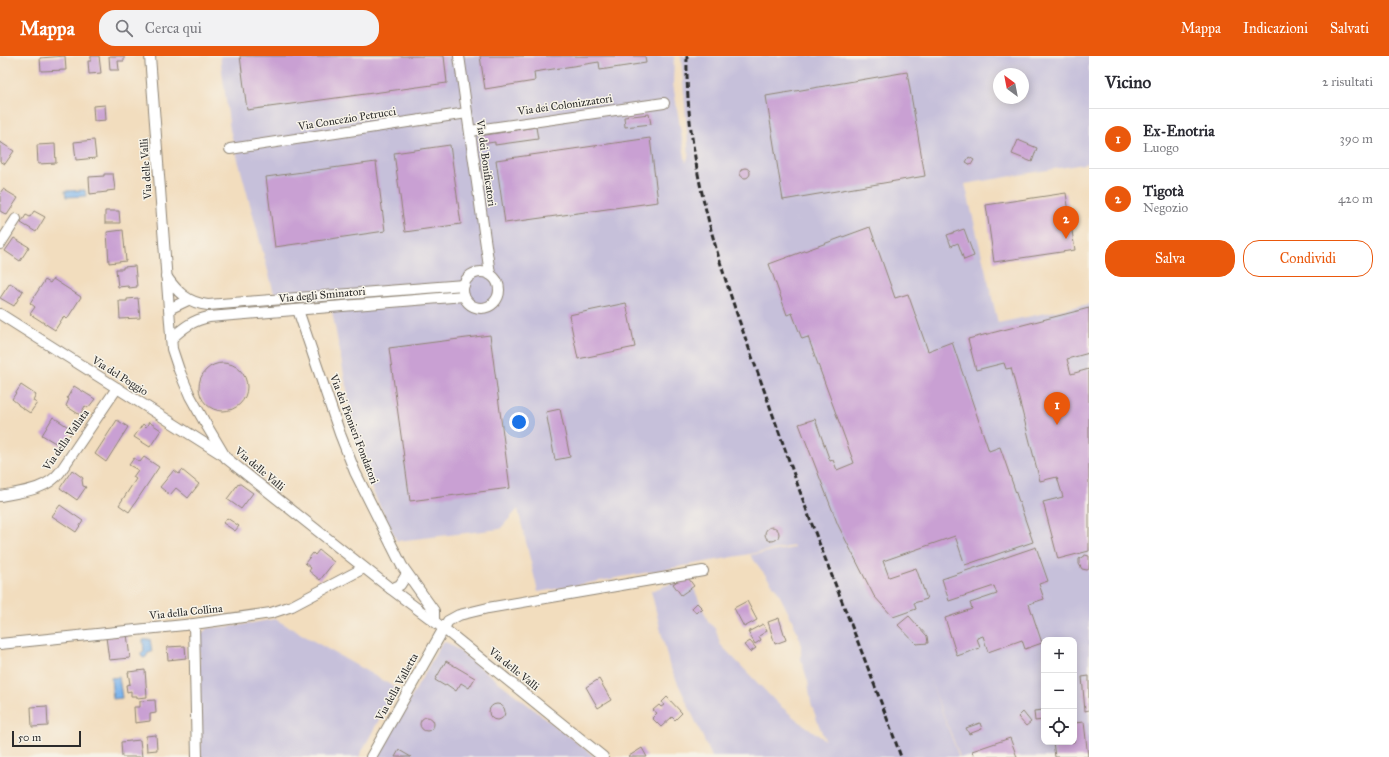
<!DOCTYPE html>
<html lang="it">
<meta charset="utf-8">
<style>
body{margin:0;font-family:"IM FELL Great Primer",serif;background:#f2f2f3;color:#2b2b33}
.controls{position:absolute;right:12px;bottom:12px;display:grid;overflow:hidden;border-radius:8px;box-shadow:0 2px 10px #0003}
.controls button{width:36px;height:36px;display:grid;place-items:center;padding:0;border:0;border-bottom:1px solid #e1e1e2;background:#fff;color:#2b2b33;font:20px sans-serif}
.compass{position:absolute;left:993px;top:12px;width:36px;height:36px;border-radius:50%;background:#fff;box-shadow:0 2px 10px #0003;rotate:328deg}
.scale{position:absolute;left:12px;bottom:10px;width:69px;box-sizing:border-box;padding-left:4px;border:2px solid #2b2b2b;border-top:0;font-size:11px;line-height:14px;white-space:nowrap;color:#2b2b2b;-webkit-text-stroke:3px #f7f3e8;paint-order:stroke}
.you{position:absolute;left:519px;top:366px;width:14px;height:14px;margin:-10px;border:3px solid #fff;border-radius:50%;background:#1a73e8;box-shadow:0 0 0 6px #1a73e833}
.badge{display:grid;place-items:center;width:26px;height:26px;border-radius:50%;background:#ea580c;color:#fff;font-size:13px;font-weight:700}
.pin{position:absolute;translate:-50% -33px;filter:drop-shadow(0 1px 2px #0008)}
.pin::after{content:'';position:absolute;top:21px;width:14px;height:12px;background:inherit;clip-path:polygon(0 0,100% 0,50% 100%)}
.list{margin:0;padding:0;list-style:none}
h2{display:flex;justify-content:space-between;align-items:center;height:52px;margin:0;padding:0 16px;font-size:17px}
h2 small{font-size:13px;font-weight:400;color:#7c7c81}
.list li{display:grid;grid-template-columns:26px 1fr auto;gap:12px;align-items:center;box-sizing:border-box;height:60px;padding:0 16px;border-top:1px solid #e1e1e2}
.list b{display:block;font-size:15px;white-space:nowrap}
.list p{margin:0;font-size:13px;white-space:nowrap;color:#7c7c81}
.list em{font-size:13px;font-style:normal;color:#7c7c81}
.actions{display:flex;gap:8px;padding:12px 16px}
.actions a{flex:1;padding:9px 0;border:1px solid #ea580c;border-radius:16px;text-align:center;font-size:14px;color:#ea580c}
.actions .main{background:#ea580c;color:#fff}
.icon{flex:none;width:22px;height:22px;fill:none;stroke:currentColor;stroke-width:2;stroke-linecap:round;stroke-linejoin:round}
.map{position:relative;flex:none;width:1089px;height:701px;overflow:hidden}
header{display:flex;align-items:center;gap:24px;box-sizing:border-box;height:56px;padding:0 20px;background:#ea580c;color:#fff}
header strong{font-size:19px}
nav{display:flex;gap:22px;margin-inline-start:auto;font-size:14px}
.search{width:280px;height:36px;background:#f2f2f3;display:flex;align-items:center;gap:10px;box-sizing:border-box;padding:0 14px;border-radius:16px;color:#7c7c81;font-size:15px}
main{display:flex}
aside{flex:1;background:#fff}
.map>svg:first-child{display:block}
.industrial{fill:#c6c0da;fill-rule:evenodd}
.water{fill:#7cb4ec;stroke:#54708c}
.building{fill:#c9a0d3}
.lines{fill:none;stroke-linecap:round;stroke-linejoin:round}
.minor-casing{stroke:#8e8474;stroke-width:12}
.minor{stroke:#fff;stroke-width:10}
.rail{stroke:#2b2b2b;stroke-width:3;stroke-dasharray:6 3;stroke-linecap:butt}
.labels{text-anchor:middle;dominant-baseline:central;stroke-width:3;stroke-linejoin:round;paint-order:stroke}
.street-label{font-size:11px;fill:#2b2b2b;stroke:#f7f3e8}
</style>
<header>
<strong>Mappa</strong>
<div class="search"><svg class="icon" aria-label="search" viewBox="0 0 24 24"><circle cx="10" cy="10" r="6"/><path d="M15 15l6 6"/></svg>Cerca qui</div>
<nav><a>Mappa</a><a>Indicazioni</a><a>Salvati</a></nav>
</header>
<main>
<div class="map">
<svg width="1089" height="701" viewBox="0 0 1089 701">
<rect width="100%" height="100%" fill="#f7f3e8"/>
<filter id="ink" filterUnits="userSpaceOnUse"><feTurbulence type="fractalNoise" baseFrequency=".025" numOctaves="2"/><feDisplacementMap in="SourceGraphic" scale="8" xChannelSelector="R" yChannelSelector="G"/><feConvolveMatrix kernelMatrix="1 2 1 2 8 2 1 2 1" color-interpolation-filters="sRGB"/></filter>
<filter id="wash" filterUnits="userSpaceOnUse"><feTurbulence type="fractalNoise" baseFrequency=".012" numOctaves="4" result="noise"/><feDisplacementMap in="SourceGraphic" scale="16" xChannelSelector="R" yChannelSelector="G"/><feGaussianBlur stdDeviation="0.9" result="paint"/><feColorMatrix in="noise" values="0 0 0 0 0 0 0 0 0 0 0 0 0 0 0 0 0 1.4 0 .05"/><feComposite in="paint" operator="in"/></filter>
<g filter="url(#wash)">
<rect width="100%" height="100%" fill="#f2ddbe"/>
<!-- industrial -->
<g class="industrial">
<path d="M220 0H674L673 28 686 107 689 99 681 0H1089V107L965 128 998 267 1089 248V701H960L926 614 959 701H712L669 608 651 535 689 521 708 565 716 574 720 588 777 647 796 663 825 684 818 667 811 647 808 626 801 603V586L792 564 777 534 750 499 794 492V490L538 536 518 453 500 473 397 485 362 413 328 234 274 237 230 74ZM999 18H1023V42H999ZM1044 584H1074V686H1044Z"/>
<polygon points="275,563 396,632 359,701 201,701 199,582 207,572 236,570"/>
<polygon points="445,586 450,588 595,701 378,701 441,588"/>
</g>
<!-- water -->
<g class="water">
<polygon points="85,134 86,140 66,141 65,135"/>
<polygon points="150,583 152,596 148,597 146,601 143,602 141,599 141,597 144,595 143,584"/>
<polygon points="119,621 122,642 113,643 111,622"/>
</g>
<g id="blocks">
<!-- building -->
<g class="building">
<polygon points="65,0 66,14 41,15 40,2"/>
<polygon points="91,0 99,0 101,17 89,18 88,5 91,5"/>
<polygon points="109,0 124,0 124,5 118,5 119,14 110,14"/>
<polygon points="240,0 444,0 447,27 247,54"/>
<polygon points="480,0 645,0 646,7 600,14 599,6 534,16 535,25 485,33"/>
<polygon points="907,16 925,120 783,144 766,40"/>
<polygon points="105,49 106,64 94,65 93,50"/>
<polygon points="649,58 651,68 625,71 624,61"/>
<polygon points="536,71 538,83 495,89 495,86 481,88 479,80"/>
<polygon points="650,82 658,146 505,167 496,104"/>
<polygon points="94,84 96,102 76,104 74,86"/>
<polygon points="1018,84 1037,92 1032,106 1012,98"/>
<polygon points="0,86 14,95 5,108 0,105"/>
<polygon points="55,88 56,107 38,108 37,89"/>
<polygon points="450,89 461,168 405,176 394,97"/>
<polygon points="969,101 974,104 971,109 966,106"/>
<polygon points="376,106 385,175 275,191 266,121"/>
<circle cx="745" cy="117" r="5"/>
<polygon points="104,118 113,118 115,134 107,135 107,136 90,138 89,121 104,120"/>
<polygon points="3,133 18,142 7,159 0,155 0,137"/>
<polygon points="1066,137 1075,194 994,206 986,149"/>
<polygon points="34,155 45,161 36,176 21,167 26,159 30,161"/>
<polygon points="105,155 119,155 120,167 105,167"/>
<polygon points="870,171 895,242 908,238 928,295 952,286 989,395 1000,391 1033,486 965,509 955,480 883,505 889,521 916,512 927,543 914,547 916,553 893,561 874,540 838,469 799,368 815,363 830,405 833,404 837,414 854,407 808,281 802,283 792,257 787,259 769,208"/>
<polygon points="964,173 974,200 964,204 958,187 951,190 947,179"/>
<polygon points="123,174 126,205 109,207 107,176"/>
<polygon points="14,182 29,191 20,205 5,195"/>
<polygon points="135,210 137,231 129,232 128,230 118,231 116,213 123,213 123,211"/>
<polygon points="53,223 81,241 67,263 64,260 55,274 30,258 35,251 30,247 45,224 50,227"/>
<polygon points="10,227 23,235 14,250 0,242"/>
<polygon points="138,242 140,262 120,263 119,245 127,245 127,243"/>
<polygon points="626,247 635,291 578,303 569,259"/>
<polygon points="1089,252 1089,297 1067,303 1071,318 1089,313 1089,495 1058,503 1043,446 1063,441 1057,421 1040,425 1011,312 1006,313 1004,307 976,314 968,283"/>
<polygon points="490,279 510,432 410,445 389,292"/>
<circle cx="223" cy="331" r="24"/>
<polygon points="21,329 36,339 33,345 37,347 30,357 18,349 18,348 12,343"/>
<polygon points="74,330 95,343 88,352 85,350 80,359 66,350 69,343 67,342"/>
<polygon points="560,353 570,401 555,404 546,356"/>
<polygon points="53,361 73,374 62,391 42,379"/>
<polygon points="117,364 128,371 106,406 95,398"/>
<polygon points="149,366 161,374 150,391 134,381 143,368 146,371"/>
<polygon points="144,401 159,411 129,456 119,449 136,423 133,421 138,414 129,409 134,402 140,406"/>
<polygon points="72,414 83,422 82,424 83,430 86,431 77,444 60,432"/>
<polygon points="174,414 179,418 182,414 199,428 188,442 176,432 170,439 160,431"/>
<polygon points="239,427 253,437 241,453 227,443"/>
<polygon points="60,449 83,465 76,476 52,460"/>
<polygon points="227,462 239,470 235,475 223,467"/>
<circle cx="772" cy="478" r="7"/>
<polygon points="1036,491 1048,525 1039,528 1044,543 1029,548 1042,587 1025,593 1022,584 988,596 983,580 977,582 980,592 957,600 945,562 972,553 970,547 997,538 994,530 949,545 942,523"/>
<polygon points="319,494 334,506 320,524 309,515 311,512 305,507 313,497 315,499"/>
<polygon points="1085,499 1089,500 1089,513 1087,514 1082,513 1079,508 1079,503"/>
<polygon points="686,519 694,530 681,539 673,528"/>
<polygon points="747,545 757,564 744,571 734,552"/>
<polygon points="697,547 703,553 701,555 699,554 696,557 692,552"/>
<polygon points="909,560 927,580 928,587 916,588 898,569"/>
<polygon points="779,562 786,584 775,588 768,566"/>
<polygon points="763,568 767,575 759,580 761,584 755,588 748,576"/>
<polygon points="127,578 130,602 109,604 106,581"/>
<polygon points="750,585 756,592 750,596 744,589"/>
<polygon points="185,590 186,602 168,604 167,591"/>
<polygon points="446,605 475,622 469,632 461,627 456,635 446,628 445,630 435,624"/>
<polygon points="145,614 147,641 137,642 137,640 131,640 131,635 127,636 126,629 130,628 128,616"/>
<polygon points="1089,620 1089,654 1085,655 1082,621"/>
<polygon points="599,623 611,644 598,652 586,631"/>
<polygon points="667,641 682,657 675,664 672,661 661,671 652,662 657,657 653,654 659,649 661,651 664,649 662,646"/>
<polygon points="155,644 156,657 150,658 150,665 135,667 134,651 140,651 140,645"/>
<circle cx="497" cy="656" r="8"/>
<polygon points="47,650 48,670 32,671 31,651"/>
<polygon points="1043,654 1043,664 1035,665 1034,655"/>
<polygon points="1023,656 1031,666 1026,670 1018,661"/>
<circle cx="427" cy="668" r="7"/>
<polygon points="1084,666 1088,701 1055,701 1053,686 1074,686 1074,667"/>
<polygon points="980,667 982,673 969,678 966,672"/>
<polygon points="156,679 157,694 147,695 146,680"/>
<polygon points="1010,682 1017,701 974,701 972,695"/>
<polygon points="140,684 142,701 122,701 121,686"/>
<polygon points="642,692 647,701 630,701 629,700"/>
<polygon points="399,694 411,701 395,701"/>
</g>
</g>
</g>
<g filter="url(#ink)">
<use href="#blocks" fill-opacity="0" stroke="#8e8474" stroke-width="1"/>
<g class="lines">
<defs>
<g id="minor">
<polyline points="150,0 172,293 179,314 190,340 204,365 226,402 391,533 443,572 603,701"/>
<polyline points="459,0 490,218"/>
<polyline points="470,75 664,47"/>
<polyline points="230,93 467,57"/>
<polyline points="0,188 16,163"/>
<circle cx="481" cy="234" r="18"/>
<path d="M166 220C177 236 188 247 208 249L464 229"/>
<polyline points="169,253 188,244"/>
<polyline points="298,254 340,378 355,416 402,510 434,555 434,565"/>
<polyline points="0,258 223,399"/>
<path d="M171 283C183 272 193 264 209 261L464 240"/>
<path d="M0 440C20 436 47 434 60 416L117 332"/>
<polyline points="391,533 400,529 407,518"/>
<polyline points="194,568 197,701"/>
<polyline points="0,588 194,568 271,557 292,550 364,512"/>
<polyline points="371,701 448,565 459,559 488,552 703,515"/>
</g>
</defs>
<!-- minor casing -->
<use href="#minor" class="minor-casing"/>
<!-- minor -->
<use href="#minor" class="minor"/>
<!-- rail -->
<path class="rail" d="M687 0C685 107 719 210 755 309 774 361 792 414 811 466 841 544 873 622 901 701"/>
</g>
</g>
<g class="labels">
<!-- street labels -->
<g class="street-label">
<text transform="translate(565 49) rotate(-8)">Via dei Colonizzatori</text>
<text transform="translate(347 63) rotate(-9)">Via Concezio Petrucci</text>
<text transform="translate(486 107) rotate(82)">Via dei Bonificatori</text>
<text transform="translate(146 113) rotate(-94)">Via delle Valli</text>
<text transform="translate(322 239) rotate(-5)">Via degli Sminatori</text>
<text transform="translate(120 320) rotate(32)">Via del Poggio</text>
<text transform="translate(354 373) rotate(69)">Via dei Pionieri Fondatori</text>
<text transform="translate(66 384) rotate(-55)">Via della Vallata</text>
<text transform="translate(260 413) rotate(40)">Via delle Valli</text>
<text transform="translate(186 556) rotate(-6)">Via della Collina</text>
<text transform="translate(514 613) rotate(39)">Via delle Valli</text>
<text transform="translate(397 631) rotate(-61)">Via della Valletta</text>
</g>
</g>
</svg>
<div class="controls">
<button>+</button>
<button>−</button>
<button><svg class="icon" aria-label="locate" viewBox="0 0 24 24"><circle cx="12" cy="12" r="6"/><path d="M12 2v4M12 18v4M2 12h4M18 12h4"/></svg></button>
</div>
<svg class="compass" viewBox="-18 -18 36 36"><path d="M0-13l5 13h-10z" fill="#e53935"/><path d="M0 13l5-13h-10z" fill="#7c7c81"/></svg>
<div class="scale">50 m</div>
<div class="you"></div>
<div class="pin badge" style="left:1057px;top:369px">1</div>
<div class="pin badge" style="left:1066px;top:183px">2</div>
</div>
<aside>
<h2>Vicino<small>2 risultati</small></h2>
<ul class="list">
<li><span class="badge">1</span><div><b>Ex-Enotria</b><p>Luogo</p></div><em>390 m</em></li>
<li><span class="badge">2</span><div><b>Tigotà</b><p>Negozio</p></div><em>420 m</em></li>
</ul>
<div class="actions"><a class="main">Salva</a><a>Condividi</a></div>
</aside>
</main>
